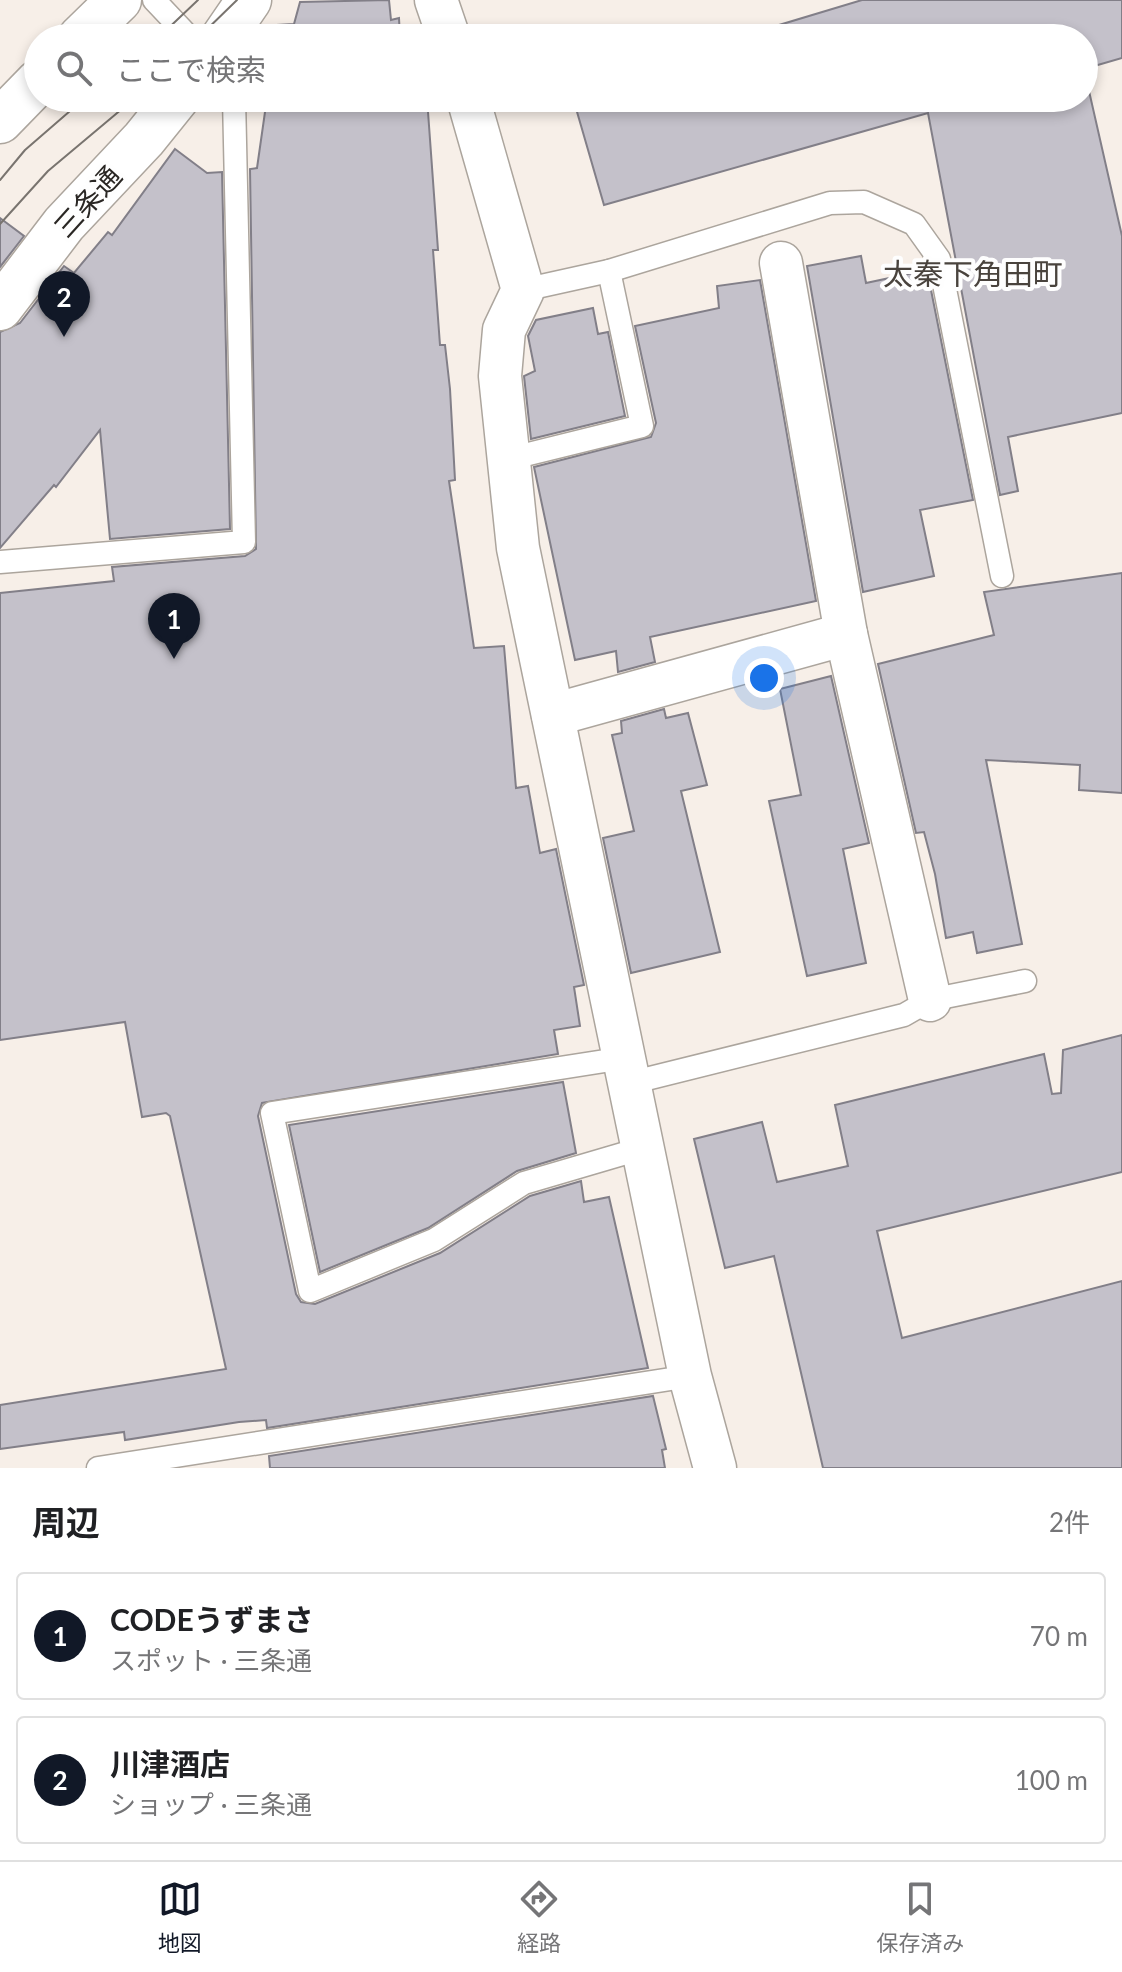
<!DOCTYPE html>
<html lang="ja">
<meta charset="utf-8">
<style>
body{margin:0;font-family:Lato,"Noto Sans JP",sans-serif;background:#f6f6f6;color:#202124}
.you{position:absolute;left:764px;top:678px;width:28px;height:28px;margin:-20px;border:6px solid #fff;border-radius:50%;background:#1a73e8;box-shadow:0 0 0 12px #1a73e833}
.badge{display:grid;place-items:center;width:52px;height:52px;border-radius:50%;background:#111827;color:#fff;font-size:26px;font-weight:700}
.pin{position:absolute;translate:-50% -66px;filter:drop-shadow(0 2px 4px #0008)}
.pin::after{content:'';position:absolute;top:42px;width:28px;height:24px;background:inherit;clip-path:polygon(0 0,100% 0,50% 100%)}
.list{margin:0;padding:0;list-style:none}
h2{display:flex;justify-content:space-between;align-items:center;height:104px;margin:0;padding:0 32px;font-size:34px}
h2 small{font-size:26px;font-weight:400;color:#757577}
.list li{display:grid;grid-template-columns:52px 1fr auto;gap:24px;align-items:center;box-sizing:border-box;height:128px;margin:0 16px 16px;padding:0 16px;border:2px solid #e0e0e0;border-radius:8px}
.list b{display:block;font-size:30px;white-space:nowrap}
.list p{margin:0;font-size:26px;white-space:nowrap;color:#757577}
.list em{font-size:26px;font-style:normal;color:#757577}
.icon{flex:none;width:44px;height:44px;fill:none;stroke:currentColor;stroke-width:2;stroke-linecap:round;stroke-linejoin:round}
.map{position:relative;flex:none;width:1122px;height:1468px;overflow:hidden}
.search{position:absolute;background:#fff;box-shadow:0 4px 12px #0003;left:24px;right:24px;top:24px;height:88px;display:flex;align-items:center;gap:20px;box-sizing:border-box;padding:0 28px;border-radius:44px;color:#757577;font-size:30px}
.sheet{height:392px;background:#fff}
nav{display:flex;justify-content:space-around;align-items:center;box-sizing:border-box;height:112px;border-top:2px solid #e0e0e0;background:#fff;font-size:22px;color:#757577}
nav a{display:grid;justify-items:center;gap:4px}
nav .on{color:#111827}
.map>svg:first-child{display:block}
.building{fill:#c4c1ca;stroke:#827f88;stroke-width:2}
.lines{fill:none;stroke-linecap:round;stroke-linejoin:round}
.service-casing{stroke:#aca59d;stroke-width:25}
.minor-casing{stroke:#aca59d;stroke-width:45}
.secondary-casing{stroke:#aca59d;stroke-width:47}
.service{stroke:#fff;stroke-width:22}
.minor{stroke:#fff;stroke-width:42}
.secondary{stroke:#fff;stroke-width:44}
.tram{stroke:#79746f;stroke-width:2}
.labels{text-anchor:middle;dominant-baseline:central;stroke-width:8;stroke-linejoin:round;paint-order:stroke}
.street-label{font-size:28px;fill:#2a2724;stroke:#fefefe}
.neighbourhood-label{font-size:30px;fill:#49433d;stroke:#fefefe}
</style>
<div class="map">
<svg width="1122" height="1468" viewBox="0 0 1122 1468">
<rect width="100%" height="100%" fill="#f7efe8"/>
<!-- building -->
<g class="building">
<polygon points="389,0 391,20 399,18 400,38 276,38 277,25 294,24 300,2"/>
<polygon points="862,0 1122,0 1122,58 1084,69 1122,236 1122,413 1008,437 1018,491 1000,495 928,113 604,205 573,98 1084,98 1084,38 736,38"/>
<polygon points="267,98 427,98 438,250 433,250 440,345 445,345 450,389 455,480 449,481 474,648 504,646 516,788 528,786 540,853 556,849 584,985 574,987 580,1026 554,1030 558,1054 262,1103 258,1116 296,1294 301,1302 315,1304 440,1253 530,1196 581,1181 584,1202 609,1197 648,1368 267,1428 266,1420 239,1422 125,1440 124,1432 0,1449 0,1405 226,1369 170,1116 166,1113 142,1117 125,1022 0,1040 0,593 114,581 112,567 245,556 256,549 250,169 257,168"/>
<polygon points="175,149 207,173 222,172 230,529 110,539 100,430 56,487 54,485 0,548 0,332 20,323 64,266 74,273 108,232 112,235"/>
<polygon points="0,218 24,236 0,267"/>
<polygon points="861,256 866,283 927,270 973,500 920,510 934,576 863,592 807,266"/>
<polygon points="760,280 816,601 650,637 655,662 618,672 616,651 575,660 534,467 651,437 656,423 635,326 719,308 717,286"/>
<polygon points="593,308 598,334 608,332 625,416 531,439 524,376 535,371 528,336 536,320"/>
<polygon points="1122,573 1122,793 1079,790 1080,765 986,760 1022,944 977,953 973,932 946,938 935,874 924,832 916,833 878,664 994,635 984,592"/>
<polygon points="831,676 869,843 843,849 866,963 807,976 769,801 801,795 780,689"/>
<polygon points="664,709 666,718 688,713 707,785 681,791 720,952 631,973 603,838 634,831 612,735 622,733 621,721"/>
<polygon points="1122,1035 1122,1172 877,1231 902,1338 1122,1281 1122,1468 823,1468 774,1256 725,1268 694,1139 762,1122 777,1182 848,1166 835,1105 1044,1054 1052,1094 1061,1093 1063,1050"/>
<polygon points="563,1082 576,1153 517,1171 428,1228 320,1272 289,1125"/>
<polygon points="653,1396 666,1449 662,1450 665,1468 270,1468 269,1456"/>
</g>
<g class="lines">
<defs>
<g id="service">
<polyline points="154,0 190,38"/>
<polyline points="523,290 609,271 830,203 864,202 914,224 939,259 1002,576"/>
<polyline points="508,459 642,426 609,271"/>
<polyline points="0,562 244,542 234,98"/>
<polyline points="624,1058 272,1113 310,1291 434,1240 524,1183 643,1148"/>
<polyline points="630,1083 904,1015 930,1000 1025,981"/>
<polyline points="98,1468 690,1376"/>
</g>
<g id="minor">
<polyline points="436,0 449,38"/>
<polyline points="468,98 523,290 504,330 500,376 518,548 690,1376 715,1468"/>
<polyline points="781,263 846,634 930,1000"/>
<polyline points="553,715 846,634"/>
</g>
<g id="secondary">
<polyline points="80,38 119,0"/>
<polyline points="223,38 249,0"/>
<polyline points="0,121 38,82"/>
<polyline points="0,308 64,224 144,139 177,98"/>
</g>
</defs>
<!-- service casing -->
<use href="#service" class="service-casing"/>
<!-- minor casing -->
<use href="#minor" class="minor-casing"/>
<!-- secondary casing -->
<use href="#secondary" class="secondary-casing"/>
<!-- service -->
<use href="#service" class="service"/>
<!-- minor -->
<use href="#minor" class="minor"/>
<!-- secondary -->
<use href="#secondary" class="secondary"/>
<!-- tram -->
<g class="tram">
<polyline points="158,38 198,0"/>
<polyline points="198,38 237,0"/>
<polyline points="0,180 25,150 85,98"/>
<polyline points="0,224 48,171 135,98"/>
</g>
</g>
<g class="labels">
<!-- street labels -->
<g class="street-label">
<text transform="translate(87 201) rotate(-48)">三条通</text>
</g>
<!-- neighbourhood labels -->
<g class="neighbourhood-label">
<text x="973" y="273">太秦下角田町</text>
</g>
</g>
</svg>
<div class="you"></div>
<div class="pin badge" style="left:174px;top:659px">1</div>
<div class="pin badge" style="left:64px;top:337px">2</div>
<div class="search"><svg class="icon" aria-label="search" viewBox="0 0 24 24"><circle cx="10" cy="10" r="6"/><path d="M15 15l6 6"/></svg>ここで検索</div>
</div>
<section class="sheet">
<h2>周辺<small>2件</small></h2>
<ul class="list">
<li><span class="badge">1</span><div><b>CODEうずまさ</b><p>スポット · 三条通</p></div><em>70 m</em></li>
<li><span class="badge">2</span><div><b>川津酒店</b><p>ショップ · 三条通</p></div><em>100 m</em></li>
</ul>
</section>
<nav>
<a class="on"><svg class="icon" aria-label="map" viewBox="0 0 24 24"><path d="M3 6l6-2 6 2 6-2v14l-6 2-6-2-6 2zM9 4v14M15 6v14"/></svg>地図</a>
<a><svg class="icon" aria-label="directions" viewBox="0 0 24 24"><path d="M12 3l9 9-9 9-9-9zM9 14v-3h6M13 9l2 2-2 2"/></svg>経路</a>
<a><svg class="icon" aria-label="saved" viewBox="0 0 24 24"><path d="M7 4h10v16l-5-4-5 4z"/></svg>保存済み</a>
</nav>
